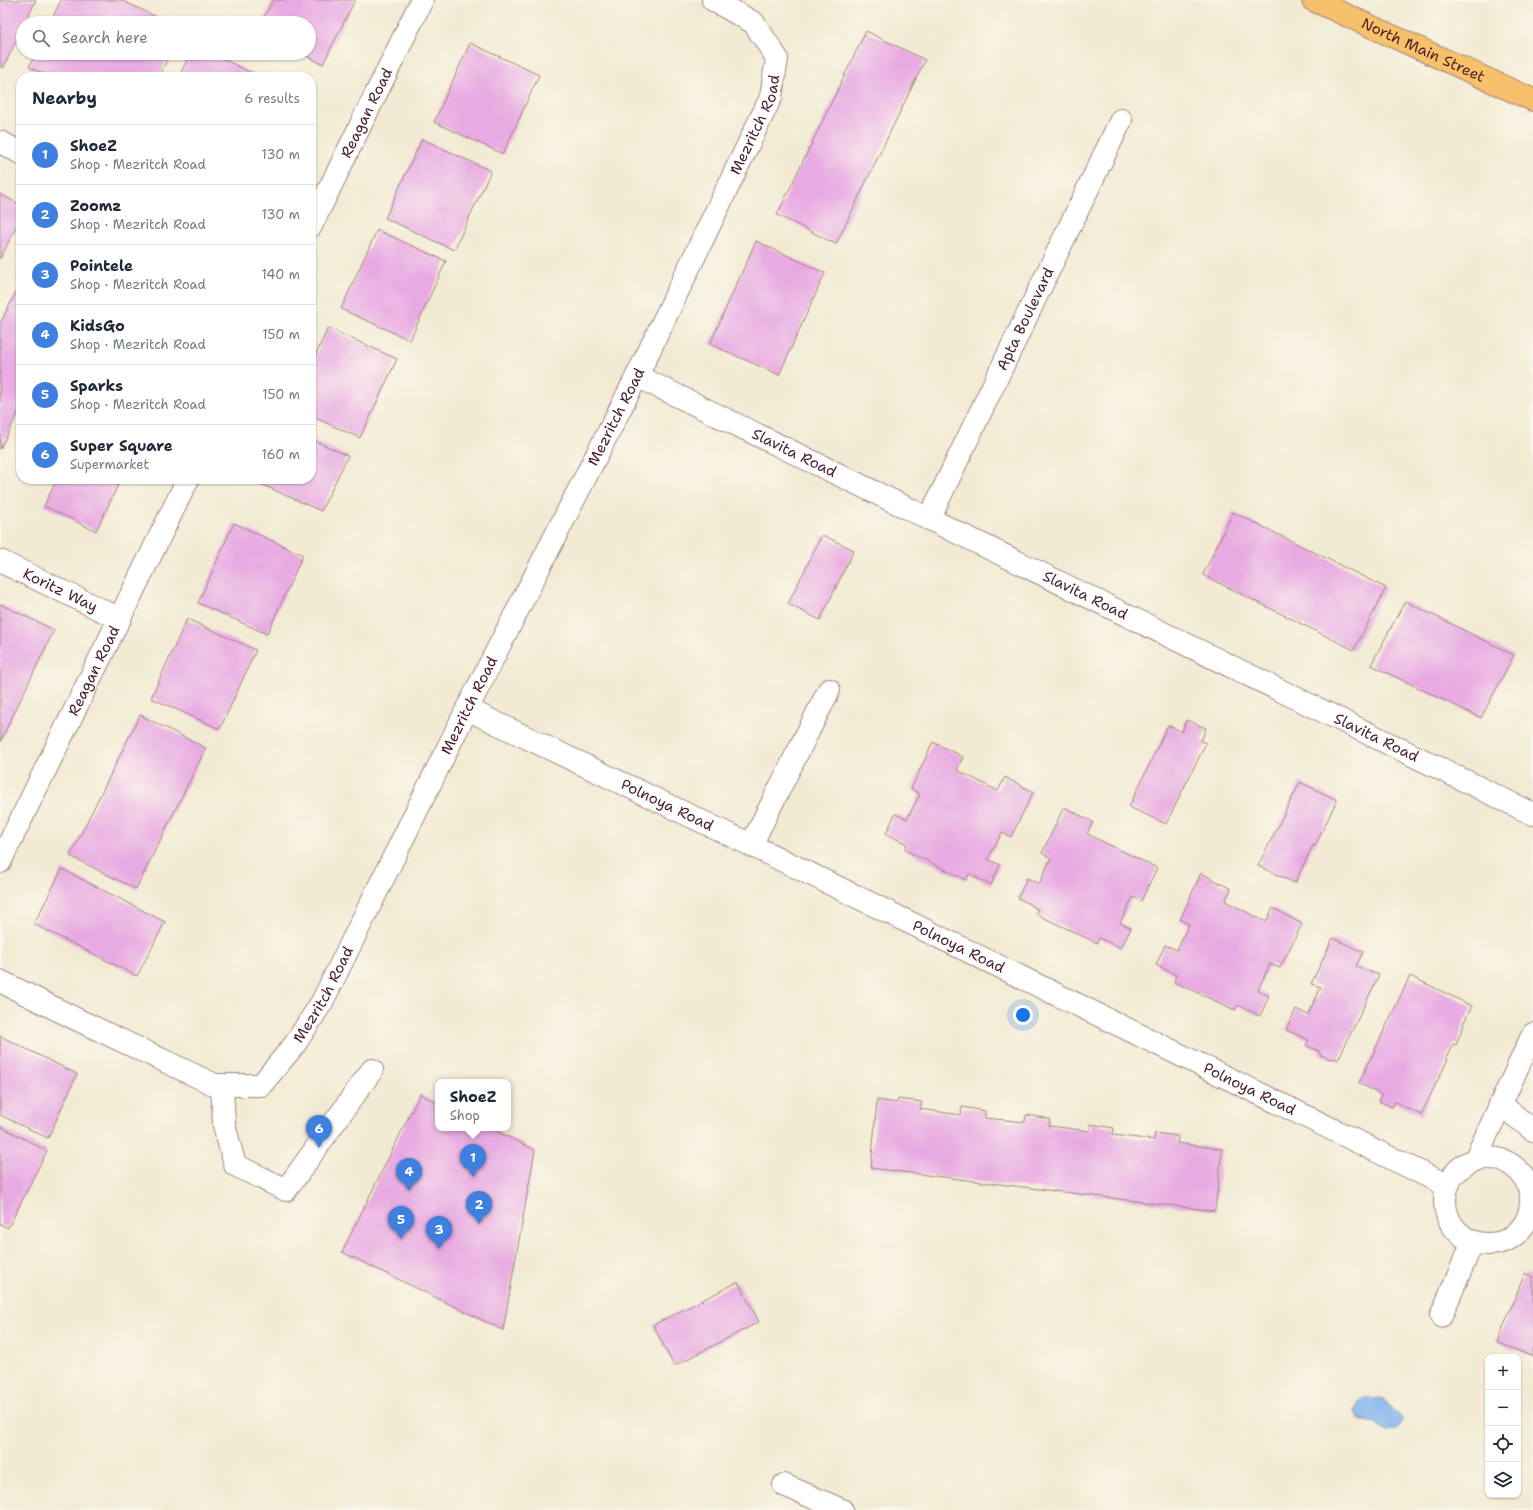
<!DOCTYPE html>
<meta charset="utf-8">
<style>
body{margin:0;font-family:"Shantell Sans",sans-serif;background:#f6f6f7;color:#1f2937}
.controls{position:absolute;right:12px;bottom:12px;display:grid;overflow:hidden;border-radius:8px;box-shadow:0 1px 3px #0004}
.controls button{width:36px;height:36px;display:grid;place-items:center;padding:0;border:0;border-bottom:1px solid #e0e1e3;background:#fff;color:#1f2937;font:20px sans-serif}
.you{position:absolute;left:1023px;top:1015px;width:14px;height:14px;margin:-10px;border:3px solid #fff;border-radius:50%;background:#1a73e8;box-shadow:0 0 0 6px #1a73e833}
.badge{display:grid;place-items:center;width:26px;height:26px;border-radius:50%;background:#1f6fb2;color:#fff;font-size:13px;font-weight:700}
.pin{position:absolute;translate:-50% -33px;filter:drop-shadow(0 1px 2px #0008)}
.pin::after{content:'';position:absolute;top:21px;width:14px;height:12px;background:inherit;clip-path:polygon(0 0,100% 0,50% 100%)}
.popup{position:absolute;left:435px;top:1079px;width:76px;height:52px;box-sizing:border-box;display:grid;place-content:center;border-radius:8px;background:#fff;filter:drop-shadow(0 1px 3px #0005);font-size:13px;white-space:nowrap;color:#747a83}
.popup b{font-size:15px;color:#1f2937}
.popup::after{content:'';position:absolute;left:50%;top:100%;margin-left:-8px;border:8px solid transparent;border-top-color:#fff}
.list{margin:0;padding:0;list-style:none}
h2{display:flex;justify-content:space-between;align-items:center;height:52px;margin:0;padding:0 16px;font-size:17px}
h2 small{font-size:13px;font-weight:400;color:#747a83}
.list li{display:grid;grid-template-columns:26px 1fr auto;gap:12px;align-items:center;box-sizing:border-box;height:60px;padding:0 16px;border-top:1px solid #e0e1e3}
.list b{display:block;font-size:15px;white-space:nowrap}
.list p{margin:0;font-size:13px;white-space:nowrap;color:#747a83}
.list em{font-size:13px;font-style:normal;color:#747a83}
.icon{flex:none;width:22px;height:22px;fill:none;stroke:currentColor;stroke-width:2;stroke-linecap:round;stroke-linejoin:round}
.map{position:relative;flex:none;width:1533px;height:1510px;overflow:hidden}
.search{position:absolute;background:#fff;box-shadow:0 1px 3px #0004;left:16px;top:16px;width:300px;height:44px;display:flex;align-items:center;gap:10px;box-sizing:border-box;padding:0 14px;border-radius:22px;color:#747a83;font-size:15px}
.panel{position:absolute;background:#fff;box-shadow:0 1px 3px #0004;left:16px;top:72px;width:300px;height:412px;border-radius:16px}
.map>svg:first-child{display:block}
.water{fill:#7fb3ec;stroke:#64698c}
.building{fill:#e8aae2}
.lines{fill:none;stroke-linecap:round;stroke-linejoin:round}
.minor-casing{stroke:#9e847e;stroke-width:24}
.major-casing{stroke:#9e847e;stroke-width:24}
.minor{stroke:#fff;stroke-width:22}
.major{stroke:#f7c06b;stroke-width:22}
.labels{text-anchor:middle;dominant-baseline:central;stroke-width:3.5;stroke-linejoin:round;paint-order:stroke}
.street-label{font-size:15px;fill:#4a1f2b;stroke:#fbf7ec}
</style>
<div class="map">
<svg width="1533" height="1510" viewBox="0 0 1533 1510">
<rect width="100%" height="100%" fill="#fbf7ec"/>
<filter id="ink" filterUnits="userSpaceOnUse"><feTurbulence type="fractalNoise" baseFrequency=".025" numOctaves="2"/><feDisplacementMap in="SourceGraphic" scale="8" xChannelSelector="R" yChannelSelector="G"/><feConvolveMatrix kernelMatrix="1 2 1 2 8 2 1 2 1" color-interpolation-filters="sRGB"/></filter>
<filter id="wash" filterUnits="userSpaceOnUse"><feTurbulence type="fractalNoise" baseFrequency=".012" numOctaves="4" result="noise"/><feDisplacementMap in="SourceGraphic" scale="16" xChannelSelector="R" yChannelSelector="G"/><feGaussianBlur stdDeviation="0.9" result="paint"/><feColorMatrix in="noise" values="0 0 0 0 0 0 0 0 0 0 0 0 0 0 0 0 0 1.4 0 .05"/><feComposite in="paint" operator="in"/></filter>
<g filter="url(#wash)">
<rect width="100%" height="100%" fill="#f2ead2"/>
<!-- water -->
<path class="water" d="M1366 1398 1384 1400 1402 1418V1421L1396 1431H1387L1381 1428 1376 1423 1360 1420 1356 1414 1355 1411C1357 1404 1360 1400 1366 1398Z"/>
<g id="blocks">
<!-- building -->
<g class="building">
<polygon points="0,0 36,0 25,23 23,23 23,27 3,68 0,66"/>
<polygon points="61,0 121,0 169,23 50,23"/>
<polygon points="273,0 355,0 323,64 300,53 309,53 309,23 261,23"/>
<polygon points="866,31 925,60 836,244 777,215"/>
<polygon points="470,43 539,75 503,154 434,122"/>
<polygon points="36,53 170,53 159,77 51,77 29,67"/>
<polygon points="190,53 211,53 260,77 179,77"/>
<polygon points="422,139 491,171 454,250 385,218"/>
<polygon points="0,194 21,205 21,217 0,259"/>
<polygon points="377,230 446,261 410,340 341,309"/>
<polygon points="756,241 825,273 779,375 710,344"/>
<polygon points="21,282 21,407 0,449 0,324"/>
<polygon points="328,328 397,359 360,438 311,416 311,365"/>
<polygon points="311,439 348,456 321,511 252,480 253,479 311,479"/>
<polygon points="57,479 121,479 96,531 44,506"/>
<polygon points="1233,512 1386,588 1354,650 1203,575"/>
<polygon points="234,523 303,555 267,634 198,603"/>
<polygon points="822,535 854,550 820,620 788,604"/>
<polygon points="1405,601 1514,655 1481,718 1371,665"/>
<polygon points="0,604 54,630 0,742"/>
<polygon points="187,619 256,650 220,729 151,698"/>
<polygon points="140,715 206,748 136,889 70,856"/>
<polygon points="1186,720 1206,728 1201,741 1206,743 1166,824 1129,807 1168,725 1182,732"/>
<polygon points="933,742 963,757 957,770 998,791 1005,777 1033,792 1011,837 1002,833 988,859 1000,865 991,885 969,874 966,880 905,850 907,844 886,834 895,814 907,819 920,794 911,789"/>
<polygon points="1300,782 1337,800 1315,846 1313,845 1295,883 1258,866"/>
<polygon points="1064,807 1093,822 1087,834 1157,868 1141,901 1133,897 1120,923 1131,928 1121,948 1099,938 1097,943 1036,914 1038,909 1018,898 1027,878 1039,884 1051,858 1042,853"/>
<polygon points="62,869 165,922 137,976 34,924"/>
<polygon points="1201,873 1231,889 1225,901 1266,922 1273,908 1302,924 1280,968 1270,964 1258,990 1269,996 1260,1016 1238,1005 1235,1010 1174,982 1176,975 1156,965 1165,945 1177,950 1189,924 1180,920"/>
<polygon points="1333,938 1363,952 1356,966 1379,975 1338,1060 1334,1058 1331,1059 1320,1055 1319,1051 1306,1045 1309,1040 1286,1030 1296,1009 1308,1015 1321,987 1311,984"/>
<polygon points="1410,976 1472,1006 1463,1024 1464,1025 1456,1045 1453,1044 1446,1058 1448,1059 1421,1115 1395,1102 1392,1107 1378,1101 1381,1095 1359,1083"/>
<polygon points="0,1036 77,1074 48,1138 0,1115"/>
<polygon points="420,1094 438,1103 438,1128 490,1128 535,1150 503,1330 342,1252"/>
<polygon points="898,1099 922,1102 920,1109 961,1115 962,1107 985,1111 985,1118 1025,1122 1026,1115 1050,1119 1049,1126 1090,1131 1090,1124 1114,1128 1113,1135 1154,1140 1155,1133 1178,1136 1177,1143 1222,1149 1215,1211 871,1168 877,1100 897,1103"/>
<polygon points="0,1126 47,1151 8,1228 0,1224"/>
<polygon points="1525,1273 1533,1277 1533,1357 1497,1342"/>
<polygon points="738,1282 759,1322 674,1366 653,1325"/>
</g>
</g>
</g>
<g filter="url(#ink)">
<use href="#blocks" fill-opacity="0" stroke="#9e847e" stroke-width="1"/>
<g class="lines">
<defs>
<g id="minor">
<polyline points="0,142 21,153"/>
<path id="s1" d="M311 226 422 0"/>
<path id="s2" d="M637 376 1533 814"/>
<path id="s3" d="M929 519 1121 120"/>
<path id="s4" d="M0 561 120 619"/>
<path id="s5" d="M467 709 751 845 1448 1186"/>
<polyline points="751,845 829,690"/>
<path id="s6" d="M0 862 188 479"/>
<path id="s7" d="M0 981 76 1019 215 1085H261L295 1044 322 1002 467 709 637 376 771 97 777 58 754 23 713 0"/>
<polyline points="222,1085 224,1125 235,1165 286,1190 372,1070"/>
<polyline points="1500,1104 1533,1130"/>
<circle cx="1488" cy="1201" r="43"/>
<polyline points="1475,1160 1533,1034"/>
<polyline points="1441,1316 1473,1241"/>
<polyline points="784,1485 842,1510"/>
</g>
<g id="major">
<path id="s8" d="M1313 0 1533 100"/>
</g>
</defs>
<!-- minor casing -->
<use href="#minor" class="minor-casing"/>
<!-- major casing -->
<use href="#major" class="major-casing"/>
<!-- minor -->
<use href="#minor" class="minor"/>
<!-- major -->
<use href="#major" class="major"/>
</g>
</g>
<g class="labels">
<!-- street labels -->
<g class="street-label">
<text stroke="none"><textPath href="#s8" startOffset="121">North Main Street</textPath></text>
<text stroke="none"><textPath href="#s1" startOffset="126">Reagan Road</textPath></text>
<text stroke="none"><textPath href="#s7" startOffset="1367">Mezritch Road</textPath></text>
<text stroke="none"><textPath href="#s3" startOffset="222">Apta Boulevard</textPath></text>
<text stroke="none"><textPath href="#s7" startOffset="1043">Mezritch Road</textPath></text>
<text stroke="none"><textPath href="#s2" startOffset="175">Slavita Road</textPath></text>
<text stroke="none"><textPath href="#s4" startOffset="67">Koritz Way</textPath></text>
<text stroke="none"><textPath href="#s2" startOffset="499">Slavita Road</textPath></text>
<text stroke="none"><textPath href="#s6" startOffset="213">Reagan Road</textPath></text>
<text stroke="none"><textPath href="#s7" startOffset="719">Mezritch Road</textPath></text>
<text stroke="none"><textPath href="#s2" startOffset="823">Slavita Road</textPath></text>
<text stroke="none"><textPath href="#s5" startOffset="222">Polnoya Road</textPath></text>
<text stroke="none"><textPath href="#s5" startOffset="546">Polnoya Road</textPath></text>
<text stroke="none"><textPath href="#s7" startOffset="395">Mezritch Road</textPath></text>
<text stroke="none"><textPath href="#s5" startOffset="870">Polnoya Road</textPath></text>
</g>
</g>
</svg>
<div class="controls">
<button>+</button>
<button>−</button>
<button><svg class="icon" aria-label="locate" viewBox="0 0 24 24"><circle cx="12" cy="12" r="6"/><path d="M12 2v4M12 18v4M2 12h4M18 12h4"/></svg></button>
<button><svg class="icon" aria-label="layers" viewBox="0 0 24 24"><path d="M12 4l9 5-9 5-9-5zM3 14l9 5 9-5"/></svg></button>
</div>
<div class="you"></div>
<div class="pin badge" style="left:473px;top:1177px;background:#3f7fe0">1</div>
<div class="popup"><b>ShoeZ</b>Shop</div>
<div class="pin badge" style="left:479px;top:1224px;background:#3f7fe0">2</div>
<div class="pin badge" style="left:439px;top:1249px;background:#3f7fe0">3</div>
<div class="pin badge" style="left:409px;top:1191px;background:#3f7fe0">4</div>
<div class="pin badge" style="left:401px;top:1239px;background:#3f7fe0">5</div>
<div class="pin badge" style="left:319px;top:1148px;background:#3f7fe0">6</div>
<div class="search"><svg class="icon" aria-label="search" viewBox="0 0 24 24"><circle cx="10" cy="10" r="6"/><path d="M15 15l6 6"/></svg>Search here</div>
<section class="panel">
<h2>Nearby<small>6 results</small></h2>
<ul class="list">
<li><span class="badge" style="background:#3f7fe0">1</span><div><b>ShoeZ</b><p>Shop · Mezritch Road</p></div><em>130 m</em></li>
<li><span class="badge" style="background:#3f7fe0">2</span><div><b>Zoomz</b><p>Shop · Mezritch Road</p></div><em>130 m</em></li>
<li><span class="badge" style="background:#3f7fe0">3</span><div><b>Pointele</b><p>Shop · Mezritch Road</p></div><em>140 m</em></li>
<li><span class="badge" style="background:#3f7fe0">4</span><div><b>KidsGo</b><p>Shop · Mezritch Road</p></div><em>150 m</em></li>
<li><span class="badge" style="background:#3f7fe0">5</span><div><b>Sparks</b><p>Shop · Mezritch Road</p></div><em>150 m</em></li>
<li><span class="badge" style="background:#3f7fe0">6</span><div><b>Super Square</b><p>Supermarket</p></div><em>160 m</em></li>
</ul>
</section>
</div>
